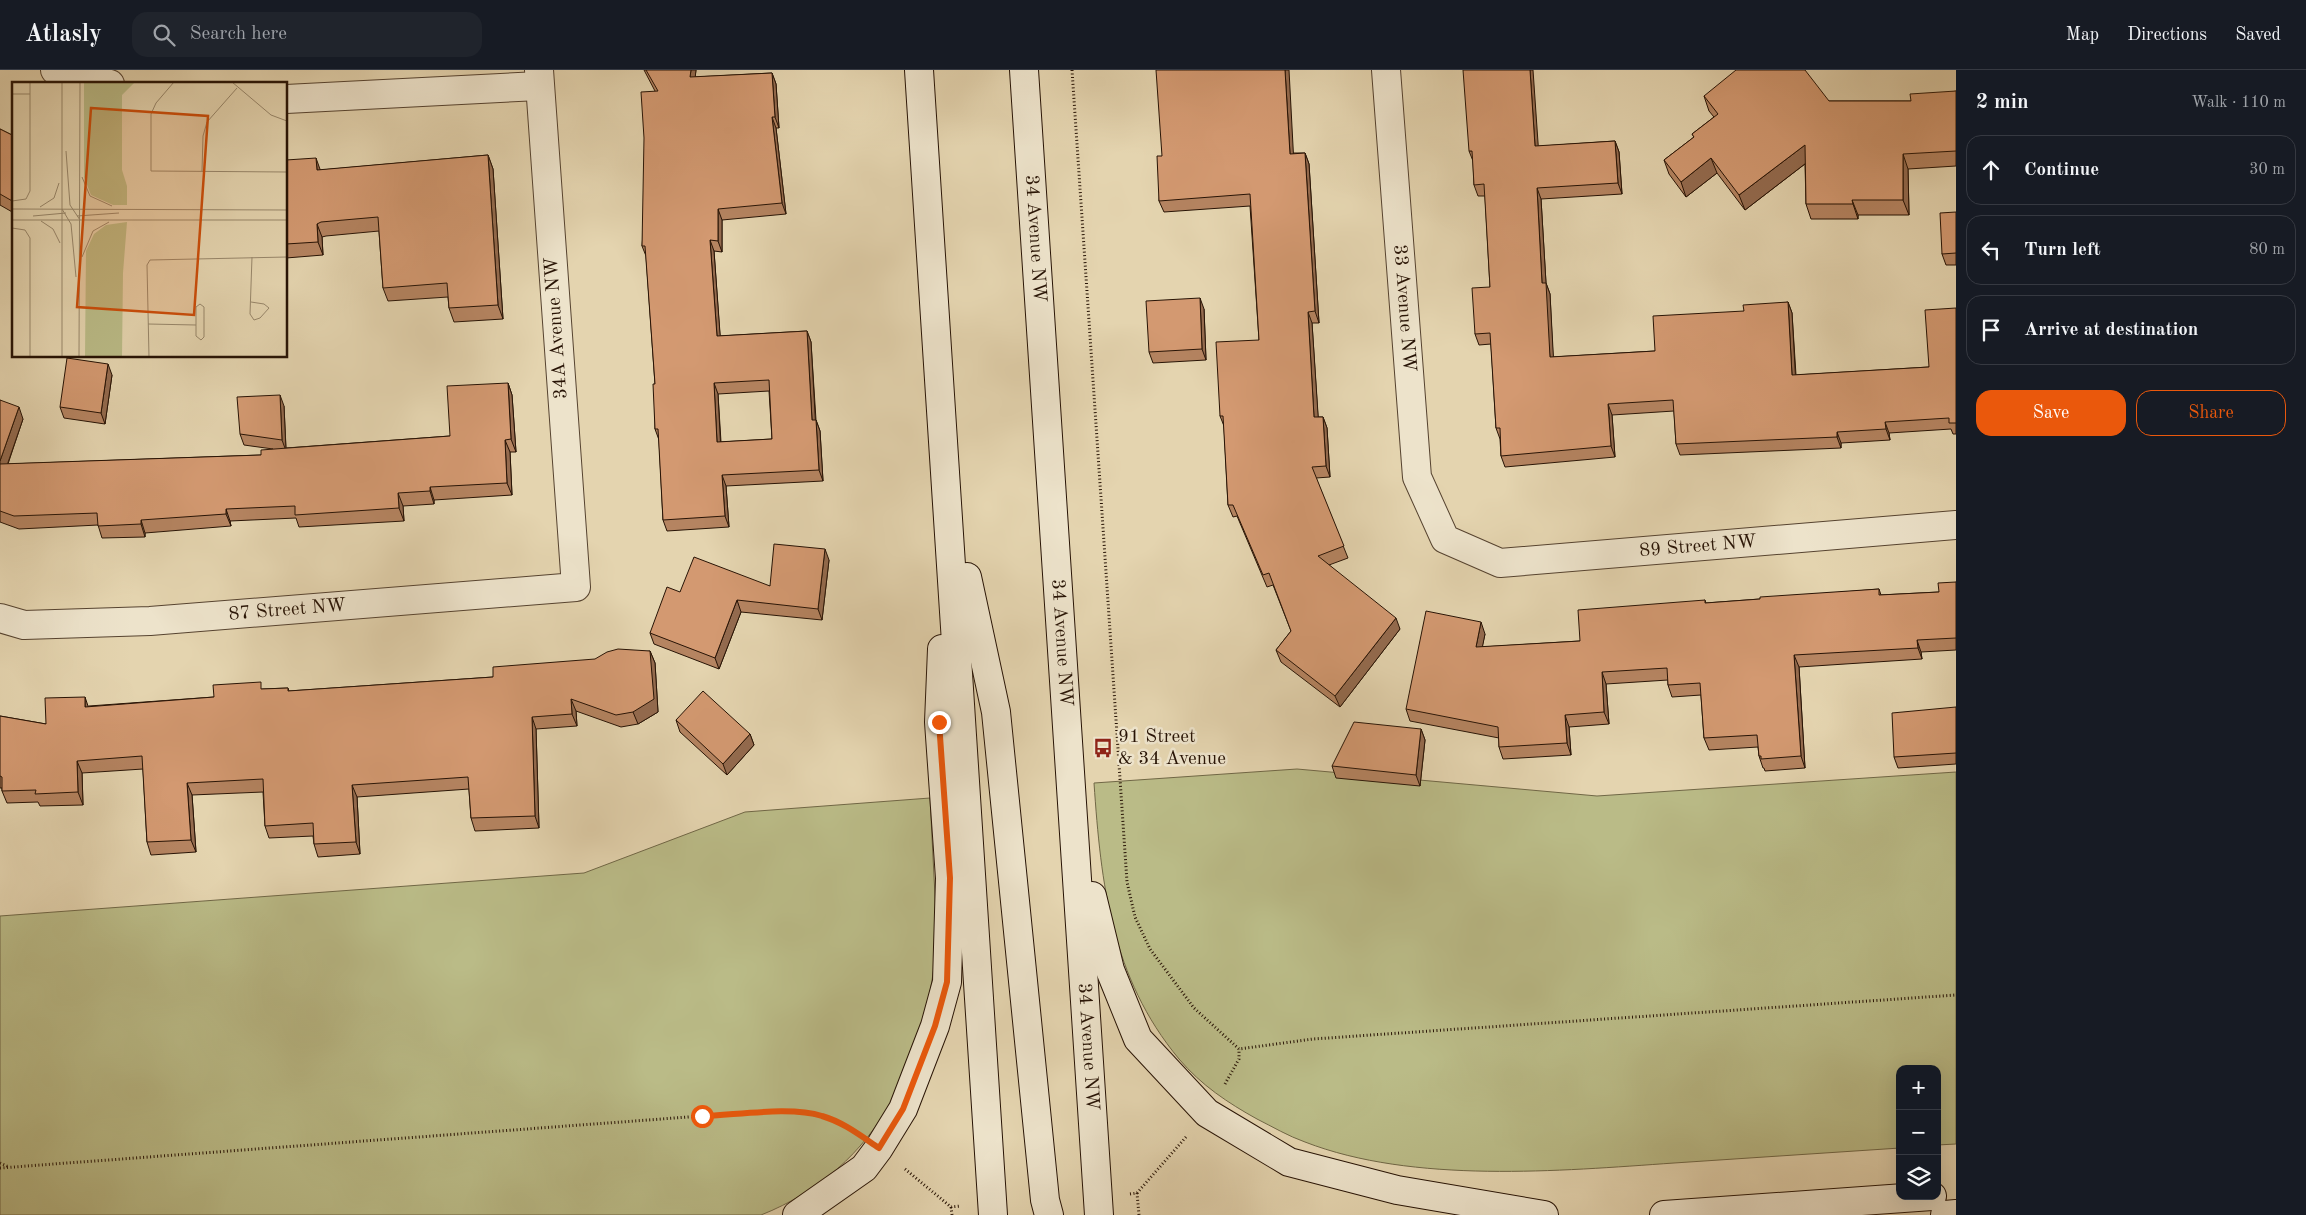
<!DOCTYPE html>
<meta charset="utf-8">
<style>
body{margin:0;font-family:"Old Standard TT",serif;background:#20242c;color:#f1f3f6}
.controls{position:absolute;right:15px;bottom:15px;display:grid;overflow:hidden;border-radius:10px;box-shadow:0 5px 20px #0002}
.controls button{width:45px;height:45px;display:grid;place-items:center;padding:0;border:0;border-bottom:1px solid #363941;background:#171b24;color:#f1f3f6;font:25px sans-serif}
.stop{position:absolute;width:15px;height:15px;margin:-11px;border:4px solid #ea580c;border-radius:50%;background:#fff}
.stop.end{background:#ea580c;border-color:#fff;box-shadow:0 1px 5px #0008}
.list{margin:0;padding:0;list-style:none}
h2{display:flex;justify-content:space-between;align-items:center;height:65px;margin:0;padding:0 20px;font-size:21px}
h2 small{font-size:16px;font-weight:400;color:#9ea1a6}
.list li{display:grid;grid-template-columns:32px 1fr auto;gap:15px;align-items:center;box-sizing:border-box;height:70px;margin:0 10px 10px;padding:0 10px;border:1px solid #363941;border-radius:15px}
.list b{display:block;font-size:19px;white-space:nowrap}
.list em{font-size:16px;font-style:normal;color:#9ea1a6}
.actions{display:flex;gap:10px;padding:15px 20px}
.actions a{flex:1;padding:11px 0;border:1px solid #ea580c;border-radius:15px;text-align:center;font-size:18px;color:#ea580c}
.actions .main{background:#ea580c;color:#fff}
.icon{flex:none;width:28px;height:28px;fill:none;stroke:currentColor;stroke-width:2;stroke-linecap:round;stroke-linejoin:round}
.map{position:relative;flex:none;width:1956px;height:1145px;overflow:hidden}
header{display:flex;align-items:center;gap:30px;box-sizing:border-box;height:70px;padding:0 25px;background:#171b24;border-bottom:1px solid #363941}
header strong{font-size:24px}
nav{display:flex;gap:28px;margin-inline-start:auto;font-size:18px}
.search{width:350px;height:45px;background:#20242c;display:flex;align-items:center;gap:12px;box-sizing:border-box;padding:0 18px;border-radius:15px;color:#9ea1a6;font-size:19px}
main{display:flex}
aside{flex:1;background:#171b24}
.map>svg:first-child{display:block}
.green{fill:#babb87;stroke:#706746}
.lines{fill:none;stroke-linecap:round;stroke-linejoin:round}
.minor-casing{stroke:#564330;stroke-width:30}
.secondary-casing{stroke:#271305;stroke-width:30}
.path{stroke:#271305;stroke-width:3;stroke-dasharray:1 2.5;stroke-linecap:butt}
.minor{stroke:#ede3cb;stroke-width:28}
.secondary{stroke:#ede3cb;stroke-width:28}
.wall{fill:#b58461;stroke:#271305;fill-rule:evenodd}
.shaded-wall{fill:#946b4f;stroke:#271305}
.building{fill:#d39971;stroke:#271305;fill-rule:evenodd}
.route{stroke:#ea580c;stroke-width:6}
.labels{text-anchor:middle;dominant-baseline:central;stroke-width:5;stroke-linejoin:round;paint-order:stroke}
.street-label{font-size:19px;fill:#271305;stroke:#ede3cb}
.poi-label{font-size:19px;fill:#271305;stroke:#ede3cb;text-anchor:start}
.inset-road{fill:none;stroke:#98876b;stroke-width:1}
.view{fill:#cb4e0b;fill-opacity:0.15;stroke:#cb4e0b;stroke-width:2.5}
.inset-edge{fill:none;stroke:#271305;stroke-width:2.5}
</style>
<header>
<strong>Atlasly</strong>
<div class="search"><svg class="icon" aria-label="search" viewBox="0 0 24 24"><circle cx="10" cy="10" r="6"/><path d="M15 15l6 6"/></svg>Search here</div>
<nav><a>Map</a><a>Directions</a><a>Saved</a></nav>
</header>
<main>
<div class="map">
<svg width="1956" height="1145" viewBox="0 0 1956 1145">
<rect width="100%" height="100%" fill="#e4d4af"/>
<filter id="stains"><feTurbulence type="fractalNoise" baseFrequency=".004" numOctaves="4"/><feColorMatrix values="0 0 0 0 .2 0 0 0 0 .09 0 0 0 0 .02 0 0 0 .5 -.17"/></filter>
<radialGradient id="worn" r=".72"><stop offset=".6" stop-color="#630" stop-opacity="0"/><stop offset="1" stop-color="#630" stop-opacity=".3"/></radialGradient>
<!-- green -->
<g class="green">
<path d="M1297 699 1597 726 1956 702V1074L1937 1075V999H1900V1078C1825 1083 1749 1088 1674 1093 1560 1101 1413 1114 1305 1072 1288 1066 1273 1057 1257 1049 1228 1033 1201 1015 1179 989 1111 907 1101 814 1094 713Z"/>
<path d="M930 728 937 865C929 987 880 1098 761 1145H0V846L584 803 745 742Z"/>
</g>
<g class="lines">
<defs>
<g id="minor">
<polyline points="55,0 110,14"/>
<path id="s1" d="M1386 0 1417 407 1445 469 1500 493 1956 455"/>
<polyline points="286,29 539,16"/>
<path id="s2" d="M0 548 24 555 150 551 576 517 539 0"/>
</g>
<g id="secondary">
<polyline points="919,0 993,1145"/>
<path id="s3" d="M1024 0 1099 1145"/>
<polyline points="967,507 996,642 1045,1130 1049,1145"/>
<polyline points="1092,826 1110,900 1138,969 1207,1043 1289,1092 1397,1120 1544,1145"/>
<polyline points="797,1145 864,1098 879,1078 903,1039 935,956 947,912 950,808 939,652 942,579"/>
<polyline points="1664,1145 1932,1126"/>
<polyline points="1945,1145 1956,1144"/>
</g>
</defs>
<!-- minor casing -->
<use href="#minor" class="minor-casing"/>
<!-- secondary casing -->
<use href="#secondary" class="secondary-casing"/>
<!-- path -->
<g class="path">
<polyline points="1072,0 1127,812 1135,847 1150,879 1194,938 1239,979 1313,969 1956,925"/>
<polyline points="1225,1014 1239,989 1239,979"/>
<polyline points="0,1093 9,1097"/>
<path d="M0 1098 702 1046C750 1044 809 1031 851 1060"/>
<polyline points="905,1099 951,1137 960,1136"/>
<polyline points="1137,1123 1139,1145"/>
<polyline points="1130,1124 1137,1123 1186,1067"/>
<polyline points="951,1137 952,1145"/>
</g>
<!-- minor -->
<use href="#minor" class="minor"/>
<!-- secondary -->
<use href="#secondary" class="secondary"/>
</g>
<!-- wall -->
<g class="wall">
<path d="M644 0H696L695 7 772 3 776 14 779 58H776L786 144 722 150V182L714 181 720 266 807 261 811 272 816 350 820 361 823 411 726 416 729 457 667 461 663 450 659 370 655 359V314L646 186 642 176 655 21ZM769 321 772 369 721 372 718 324Z"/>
<polygon points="1956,21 1956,96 1908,99 1909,145 1858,145 1858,149 1811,149 1806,134 1805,94 1745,140 1717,103 1686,127 1669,104 1664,90 1694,67 1692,64 1714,47 1709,41 1704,26 1829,31 1911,31"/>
<polygon points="0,59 14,66 14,143 0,135"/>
<polygon points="1615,71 1619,82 1622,124 1541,129 1546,213 1550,224 1553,287 1655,281 1744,241 1788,232 1792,243 1796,305 1929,297 1956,238 1956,364 1953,364 1951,359 1889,363 1890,370 1841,373 1841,378 1680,385 1676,374 1674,341 1612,345 1615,387 1505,397 1501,386 1500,369 1496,358 1491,274 1479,275 1475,264 1490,217 1485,126 1478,126 1474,115 1473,91 1469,81"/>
<polygon points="1294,83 1305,83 1309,94 1319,253 1312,253 1318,347 1323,347 1327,358 1330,407 1316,408 1348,488 1329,495 1400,559 1340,637 1281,592 1276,580 1291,561 1273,515 1267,517 1237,446 1233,447 1228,435 1224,356 1220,346 1259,270 1250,136 1164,142 1159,131 1162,86"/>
<polygon points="488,85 493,99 503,249 454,252 449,238 448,227 388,231 383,218 379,161 326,166 322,167 323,185 286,188 286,90 321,100"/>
<polygon points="1956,142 1956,195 1946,195 1942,184"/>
<polygon points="1204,239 1206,290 1153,293 1149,282"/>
<polygon points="112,305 105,354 64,348 60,337"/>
<polygon points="508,313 512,325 516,382 510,382 512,425 434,430 434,434 403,436 404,451 299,457 296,448 230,451 231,456 145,463 145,467 102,468 98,455 19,459 0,452 0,330 23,349 8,394 261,385 273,379 244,375 240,364 284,336 286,378 450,366"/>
<polygon points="829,490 822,550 741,542 719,599 654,574 650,563 680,522 770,516"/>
<polygon points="1956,512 1956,580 1921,582 1922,589 1799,597 1805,698 1765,701 1764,698 1763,698 1759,686 1758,677 1709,680 1704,668 1701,625 1672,627 1668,615 1668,610 1606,614 1609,654 1569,657 1571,685 1503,689 1499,677 1499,668 1410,651 1406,639 1485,564 1482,577 1580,571 1705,530 1706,533 1760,529 1879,519 1881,525 1939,522"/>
<polygon points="650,581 655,593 658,642 638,654 621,657 576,641 577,656 536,659 539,758 475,761 471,748 469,719 357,727 360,784 318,787 314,774 313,766 269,768 265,756 263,722 192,725 196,782 151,785 147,772 143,699 82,703 83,735 40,736 38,732 7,733 2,721 2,718 0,718 0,646 46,654 89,636 214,627 263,619 288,618 289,621 493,607"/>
<polygon points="1956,637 1956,694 1898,698 1894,687"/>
<polygon points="676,650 750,664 754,675 727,705 680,662"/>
<polygon points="1421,659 1425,670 1420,716 1336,708 1332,696"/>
</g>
<!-- shaded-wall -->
<g class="shaded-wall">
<polygon points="691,0 696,0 694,18 690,7"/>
<polygon points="1285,0 1289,0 1294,95 1290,84"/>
<polygon points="1530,0 1533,0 1539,87 1535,76"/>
<polygon points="772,3 776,14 779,58 775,47"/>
<polygon points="772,47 776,58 786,144 782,133"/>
<polygon points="1615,71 1619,82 1622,124 1618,113"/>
<polygon points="1805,75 1810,90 1745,140 1739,125"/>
<polygon points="1305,83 1309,94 1319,253 1315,241"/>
<polygon points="1903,84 1908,99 1909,145 1903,130"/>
<polygon points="488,85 493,99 503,249 498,235"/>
<polygon points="316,88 321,102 317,100"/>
<polygon points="1711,88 1717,103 1686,127 1681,112"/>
<polygon points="1537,118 1541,129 1546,213 1550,224 1554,298 1550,287 1542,213"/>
<polygon points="1852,130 1858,145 1858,149 1853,134"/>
<polygon points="718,139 722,150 722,182 718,171"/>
<polygon points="317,154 322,167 323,185 318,172"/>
<polygon points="710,170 714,181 721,277 717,266"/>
<polygon points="1200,228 1204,239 1206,290 1202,279"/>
<polygon points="1788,232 1792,243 1796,316 1792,305"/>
<polygon points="1308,242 1312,253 1319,359 1314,347"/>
<polygon points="807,261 811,272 816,361 812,350"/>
<polygon points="108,294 112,305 105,354 101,343"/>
<polygon points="508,313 512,325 516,382 511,369"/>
<polygon points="714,313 718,324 721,383 717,372"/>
<polygon points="280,325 284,336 286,381 282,370"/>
<polygon points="1608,334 1612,345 1615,387 1611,376"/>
<polygon points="19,337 23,349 3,407 0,397 0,391"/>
<polygon points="1323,347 1327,358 1330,407 1326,396"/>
<polygon points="816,350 820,361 823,411 819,400"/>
<polygon points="1885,352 1889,363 1890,370 1886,359"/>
<polygon points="1837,362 1841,373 1841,378 1837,367"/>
<polygon points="505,370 510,382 512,425 507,413"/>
<polygon points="722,405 726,416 729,457 725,446"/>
<polygon points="430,417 434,430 434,434 430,421"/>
<polygon points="398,423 403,436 404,451 399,438"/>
<polygon points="226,439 230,451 231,456 226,444"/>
<polygon points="141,450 145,463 145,467 141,454"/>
<polygon points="825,479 829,490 822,550 818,539"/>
<polygon points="737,530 741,542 719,599 715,588"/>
<polygon points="1396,548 1400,559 1340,637 1335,626"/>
<polygon points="1481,552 1485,564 1480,589 1476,577"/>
<polygon points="1917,570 1921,582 1922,589 1918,578"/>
<polygon points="650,581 655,593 658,642 638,654 633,642"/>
<polygon points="1794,585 1799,597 1805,698 1801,686"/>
<polygon points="1602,602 1606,614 1609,654 1604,642"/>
<polygon points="85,627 89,639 85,637"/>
<polygon points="571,629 576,641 577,656 572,644"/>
<polygon points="1565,645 1569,657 1571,685 1567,673"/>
<polygon points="532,647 536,659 539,758 535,746"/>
<polygon points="1421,659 1425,670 1420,716 1416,705"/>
<polygon points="750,664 754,675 727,705 723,694"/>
<polygon points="77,691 82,703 83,735 78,722"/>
<polygon points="187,713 192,725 196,782 191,770"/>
<polygon points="352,715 357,727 360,784 356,772"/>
</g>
<!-- building -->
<g class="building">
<path d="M646 0H691L690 7 772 3 775 47H772L782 133 718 139V171L710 170 717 266 807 261 812 350H816L819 400 722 405 725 446 663 450 658 359H655L653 314H655L645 176H642L644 68 641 22 658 21ZM769 310 772 369 717 372 714 313Z"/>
<polygon points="1156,0 1285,0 1290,84 1305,83 1315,241 1308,242 1314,347 1323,347 1326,396 1312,397 1344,476 1318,486 1396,548 1335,626 1276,580 1291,561 1269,503 1263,505 1233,435 1228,435 1223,346 1220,346 1216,272 1259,270 1250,124 1159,131 1157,86 1162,86"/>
<polygon points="1463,0 1530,0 1535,76 1615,71 1618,113 1537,118 1542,213 1546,213 1550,287 1655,281 1653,246 1744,241 1743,235 1788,232 1792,305 1929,297 1925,240 1956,238 1956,353 1949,353 1949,348 1885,352 1886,359 1837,362 1837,367 1676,374 1673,330 1608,334 1611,376 1501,386 1500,358 1496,358 1490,263 1475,264 1472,218 1490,217 1484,114 1474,115 1472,81 1469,81"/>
<polygon points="1736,0 1805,0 1829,31 1911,31 1910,24 1956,21 1956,81 1903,84 1903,130 1852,130 1853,134 1806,134 1805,75 1739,125 1711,88 1681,112 1664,90 1694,67 1692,64 1718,44 1704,26"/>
<polygon points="0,59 14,66 14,132 0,124"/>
<polygon points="488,85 498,235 449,238 447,213 383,218 378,147 321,152 317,154 318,172 286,174 286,90 316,88 317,100"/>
<polygon points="1956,142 1956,183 1942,184 1940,143"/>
<polygon points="1200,228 1202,279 1149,282 1146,231"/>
<polygon points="67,288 108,294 101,343 60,337"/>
<polygon points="508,313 511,369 505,370 507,413 430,417 430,421 398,423 399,438 295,445 295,436 226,439 226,444 141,450 141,454 98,456 97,443 14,446 0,441 0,394 261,385 261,380 450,366 447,316"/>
<polygon points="280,325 282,370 240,364 237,327"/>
<polygon points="0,330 19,337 0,391"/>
<polygon points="774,474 825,479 818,539 737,530 715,588 650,563 667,517 680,522 694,487 770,516"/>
<polygon points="1956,512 1956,568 1917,570 1918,578 1794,585 1801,686 1761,689 1761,686 1759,686 1757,665 1704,668 1700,613 1668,615 1667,598 1602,602 1604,642 1565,645 1567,673 1499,677 1498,657 1406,639 1426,541 1481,552 1476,577 1580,571 1578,540 1705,530 1705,533 1760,529 1760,527 1879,519 1879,525 1939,522 1938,513"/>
<polygon points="618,579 650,581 654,629 633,642 616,645 571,629 572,644 532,647 535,746 471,748 468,707 352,715 356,772 314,774 313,753 265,756 263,709 187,713 191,770 147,772 142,686 77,691 78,722 35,724 36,720 2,721 2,707 0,706 0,646 46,654 45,628 85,627 85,637 214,627 213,615 261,612 261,619 288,618 288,621 493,607 493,597 595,589 607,582"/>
<polygon points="703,621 750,664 723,694 676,650"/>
<polygon points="1956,637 1956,683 1894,687 1892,643"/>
<polygon points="1354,652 1421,659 1416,705 1332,696"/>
</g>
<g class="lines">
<!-- route -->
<path class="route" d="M702 1046C736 1045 791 1036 822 1046 843 1052 861 1066 879 1078L903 1039 935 956 947 912 950 808 939 652"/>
</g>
<!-- icons -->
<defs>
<symbol id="bus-bare" viewBox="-9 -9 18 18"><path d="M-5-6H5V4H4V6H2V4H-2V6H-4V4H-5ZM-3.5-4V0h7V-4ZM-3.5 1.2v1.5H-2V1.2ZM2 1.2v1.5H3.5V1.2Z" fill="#8f2418" stroke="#ede3cb" stroke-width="2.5" paint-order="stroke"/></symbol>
</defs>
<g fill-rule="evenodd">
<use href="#bus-bare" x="1089" y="664" width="28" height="28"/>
</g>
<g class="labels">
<!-- street labels -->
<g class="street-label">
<text stroke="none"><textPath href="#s3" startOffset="169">34 Avenue NW</textPath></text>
<text stroke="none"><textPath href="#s1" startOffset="239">33 Avenue NW</textPath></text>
<text transform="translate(557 258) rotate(-94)">34A Avenue NW</text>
<text stroke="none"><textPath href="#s1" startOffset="735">89 Street NW</textPath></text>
<text stroke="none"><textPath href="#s2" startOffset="289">87 Street NW</textPath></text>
<text stroke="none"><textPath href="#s3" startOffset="574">34 Avenue NW</textPath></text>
<text stroke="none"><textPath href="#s3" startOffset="979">34 Avenue NW</textPath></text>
</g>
<!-- poi labels -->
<g class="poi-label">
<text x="1118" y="667">91 Street<tspan x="1118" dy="22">&amp; 34 Avenue</tspan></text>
</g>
</g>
<!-- overview -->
<g transform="translate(12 12)">
<rect width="275" height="275" fill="#e4d4af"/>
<path d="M72 0H123L110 13V88L115 104V123H101L79 113 72 95ZM115 140 111 191 110 275H73L74 169 82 152 94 143Z" fill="#babb87"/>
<path class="inset-road" d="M50 0V275M162 0 144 21 139 32V89L275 90M220 0 259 33 275 39M0 12H18M54 69 58 123 68 138M190 89 191 54 195 40 225 6M70 95 78 114 100 124M0 119 14 117 18 109V0M28 125 42 116 47 101M0 127 275 128M50 127 59 142 64 195M21 134 54 131M65 134 107 131M0 138H275M29 139 41 147 48 161M0 146 13 148 18 156V275M70 175 81 149 97 140M239 220 252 222 257 226 248 236 242 238 238 232 240 175M188 222 192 225V255L189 258 184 254V225ZM136 242 184 243M67 275 68 0M137 275 135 183 138 178 275 175"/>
<path class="view" d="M79 26 196 34 182 233 65 225Z"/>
<rect width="275" height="275" class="inset-edge"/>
</g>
<rect width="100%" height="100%" filter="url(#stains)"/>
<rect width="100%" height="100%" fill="url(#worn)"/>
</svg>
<div class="controls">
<button>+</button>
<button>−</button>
<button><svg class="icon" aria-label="layers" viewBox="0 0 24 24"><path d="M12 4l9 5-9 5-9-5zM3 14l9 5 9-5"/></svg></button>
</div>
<div class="stop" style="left:702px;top:1046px"></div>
<div class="stop end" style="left:939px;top:652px"></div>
</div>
<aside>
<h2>2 min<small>Walk · 110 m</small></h2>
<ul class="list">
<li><svg class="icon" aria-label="ahead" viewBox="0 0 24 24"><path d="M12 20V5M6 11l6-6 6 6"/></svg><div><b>Continue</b></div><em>30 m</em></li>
<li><svg class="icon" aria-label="left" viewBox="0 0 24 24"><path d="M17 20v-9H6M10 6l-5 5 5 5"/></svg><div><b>Turn left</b></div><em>80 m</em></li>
<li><svg class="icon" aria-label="arrive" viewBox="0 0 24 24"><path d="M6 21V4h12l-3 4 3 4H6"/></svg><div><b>Arrive at destination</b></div></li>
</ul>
<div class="actions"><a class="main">Save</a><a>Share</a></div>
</aside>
</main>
